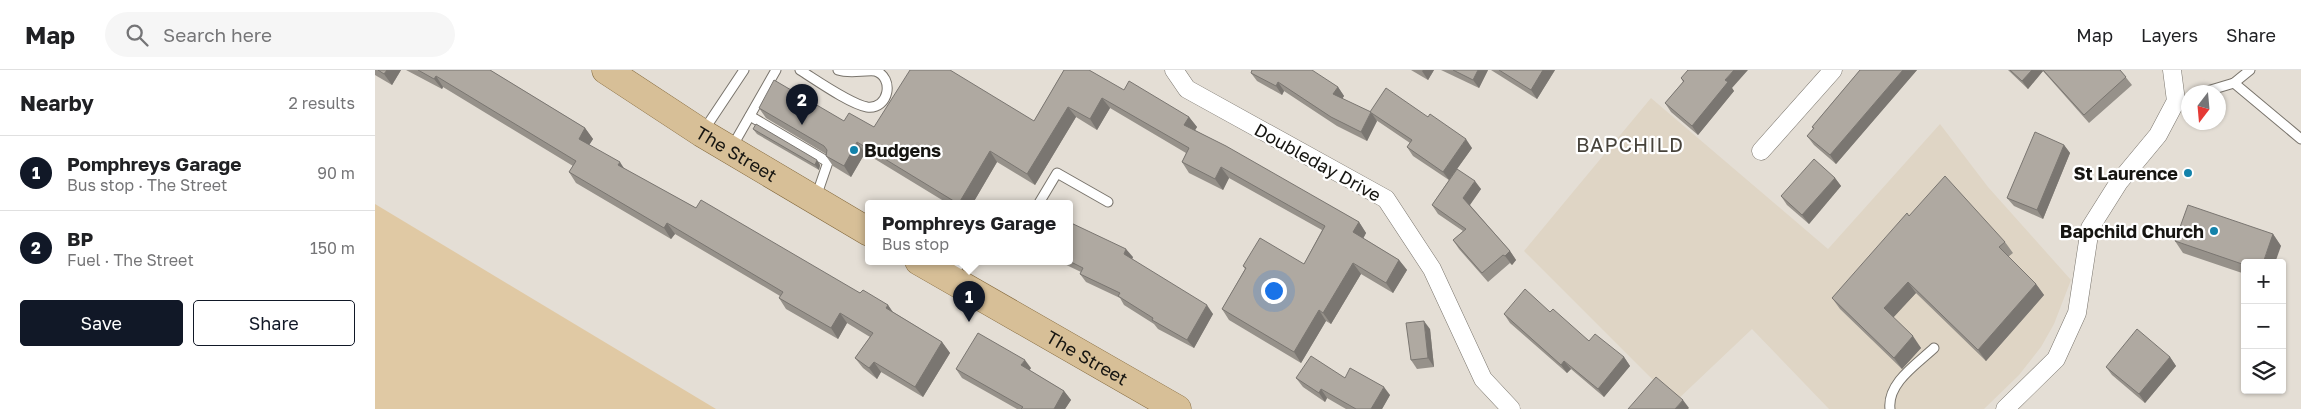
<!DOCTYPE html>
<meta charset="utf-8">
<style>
body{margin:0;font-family:"Golos Text",sans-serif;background:#f6f6f6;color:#202124}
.controls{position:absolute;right:15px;bottom:15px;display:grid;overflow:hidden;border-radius:5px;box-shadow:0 1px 4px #0004}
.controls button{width:45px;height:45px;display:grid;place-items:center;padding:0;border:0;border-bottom:1px solid #e0e0e0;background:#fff;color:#202124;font:25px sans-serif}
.compass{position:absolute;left:1806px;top:15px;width:45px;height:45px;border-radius:50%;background:#fff;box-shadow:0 1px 4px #0004;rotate:196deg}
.you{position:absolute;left:898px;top:220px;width:18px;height:18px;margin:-12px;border:4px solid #fff;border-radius:50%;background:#1a73e8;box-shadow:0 0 0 8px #1a73e833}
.badge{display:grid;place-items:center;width:32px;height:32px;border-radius:50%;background:#111827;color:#fff;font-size:16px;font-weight:700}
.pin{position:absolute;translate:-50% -41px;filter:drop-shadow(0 1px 2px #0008)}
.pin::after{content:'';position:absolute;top:26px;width:18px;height:15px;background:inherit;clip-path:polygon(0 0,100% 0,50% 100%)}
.popup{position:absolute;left:490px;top:130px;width:208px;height:65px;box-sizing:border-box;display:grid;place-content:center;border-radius:5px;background:#fff;filter:drop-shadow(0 1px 4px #0005);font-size:16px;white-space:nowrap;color:#757577}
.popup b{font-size:19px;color:#202124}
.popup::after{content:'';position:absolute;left:50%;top:100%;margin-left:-10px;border:10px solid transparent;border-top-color:#fff}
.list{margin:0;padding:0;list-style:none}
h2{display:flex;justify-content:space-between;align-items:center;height:65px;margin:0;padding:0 20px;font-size:21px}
h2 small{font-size:16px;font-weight:400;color:#757577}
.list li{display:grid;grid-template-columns:32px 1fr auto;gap:15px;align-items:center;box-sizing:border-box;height:75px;padding:0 20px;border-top:1px solid #e0e0e0}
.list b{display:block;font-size:19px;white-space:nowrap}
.list p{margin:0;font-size:16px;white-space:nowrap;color:#757577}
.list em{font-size:16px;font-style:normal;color:#757577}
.actions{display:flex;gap:10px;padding:15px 20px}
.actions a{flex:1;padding:11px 0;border:1px solid #111827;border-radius:5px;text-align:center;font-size:18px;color:#111827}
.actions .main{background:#111827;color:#fff}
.icon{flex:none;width:28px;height:28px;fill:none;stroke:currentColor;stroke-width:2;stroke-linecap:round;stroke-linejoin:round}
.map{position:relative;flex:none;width:1926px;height:339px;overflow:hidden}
header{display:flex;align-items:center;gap:30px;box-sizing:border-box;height:70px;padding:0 25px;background:#fff;border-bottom:1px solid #e0e0e0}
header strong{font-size:24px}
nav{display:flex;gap:28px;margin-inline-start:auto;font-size:18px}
.search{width:350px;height:45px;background:#f6f6f6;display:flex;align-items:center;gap:12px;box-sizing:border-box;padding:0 18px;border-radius:28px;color:#757577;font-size:19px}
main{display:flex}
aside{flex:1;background:#fff}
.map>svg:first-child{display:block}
.built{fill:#dfd5c5}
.green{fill:#e0c9a4}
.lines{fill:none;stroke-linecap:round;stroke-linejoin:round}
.service-casing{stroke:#79746c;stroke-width:11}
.minor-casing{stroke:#79746c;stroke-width:19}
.primary-casing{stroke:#83683b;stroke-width:29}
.service{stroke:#fff;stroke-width:9}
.minor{stroke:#fff;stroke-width:18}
.primary{stroke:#d7bf97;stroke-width:28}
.wall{fill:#96918a}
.shaded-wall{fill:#7a7671}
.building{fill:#afa9a1;stroke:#7a7671}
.poi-dot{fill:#1382aa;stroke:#fff;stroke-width:2}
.labels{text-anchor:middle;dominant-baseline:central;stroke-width:4.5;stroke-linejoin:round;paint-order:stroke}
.poi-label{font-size:18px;font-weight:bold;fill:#161511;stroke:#fff;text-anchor:end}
.street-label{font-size:18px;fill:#161511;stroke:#fff}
.quarter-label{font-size:20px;letter-spacing:1px;fill:#47433b;stroke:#fff}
</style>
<header>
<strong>Map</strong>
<div class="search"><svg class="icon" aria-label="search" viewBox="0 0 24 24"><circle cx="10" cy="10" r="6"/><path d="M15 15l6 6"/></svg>Search here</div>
<nav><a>Map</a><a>Layers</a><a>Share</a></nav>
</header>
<main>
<aside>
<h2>Nearby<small>2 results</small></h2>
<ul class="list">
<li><span class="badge">1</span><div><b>Pomphreys Garage</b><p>Bus stop · The Street</p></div><em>90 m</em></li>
<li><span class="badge">2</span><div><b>BP</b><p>Fuel · The Street</p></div><em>150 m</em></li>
</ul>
<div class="actions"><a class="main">Save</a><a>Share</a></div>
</aside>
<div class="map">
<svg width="1926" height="339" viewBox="0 0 1926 339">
<rect width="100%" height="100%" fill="#e4ded5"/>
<!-- built -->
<polygon class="built" points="1276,28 1453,179 1565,54 1613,117 1696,210 1679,254 1666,277 1644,305 1609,339 1454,339 1377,259 1300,332 1149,181"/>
<!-- green -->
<polygon class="green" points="0,134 341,339 0,339"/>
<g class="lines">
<defs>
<g id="service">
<path d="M425 0C441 10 475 34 492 37 514 40 520 7 500 1 488 0 475 4 463 0"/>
<polyline points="1859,13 1875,0"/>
<polyline points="1829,22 1859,13 1926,69"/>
<polyline points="375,46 453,92 441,127"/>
<polyline points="329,60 369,0"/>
<polyline points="357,77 401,0"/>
<polyline points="664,133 682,103 733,132"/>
<polyline points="577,207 586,191"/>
<path d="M1515 339C1512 313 1542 294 1559 278"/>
</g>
<g id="minor">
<polyline points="799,0 812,19 1011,129 1057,199 1108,309 1136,339"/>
<polyline points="1386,81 1458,0"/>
<polyline points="1630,339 1681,289 1702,243 1715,158 1744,112 1783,65 1801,31 1797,0"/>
</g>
<g id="primary">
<path id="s1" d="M231 0 327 63 494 162"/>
<path id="s2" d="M544 191 802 339"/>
</g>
</defs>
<!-- service casing -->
<use href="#service" class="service-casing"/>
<!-- minor casing -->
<use href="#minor" class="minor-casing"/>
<!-- primary casing -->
<use href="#primary" class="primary-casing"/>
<!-- service -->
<use href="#service" class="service"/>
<!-- minor -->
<use href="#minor" class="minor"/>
<!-- primary -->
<use href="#primary" class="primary"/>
</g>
<!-- wall -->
<g class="wall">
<polygon points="0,0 26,0 17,15 0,5"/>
<polygon points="31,0 115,0 210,58 218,69 214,75 249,99 321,138 485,223 513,235 518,242 567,272 575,283 548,327 506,302 502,309 488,298 480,288 495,267 472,253 463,269 411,239 404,228 405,226 300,164 296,169 201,113 194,102 198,96 68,17 67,19"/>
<polygon points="689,0 749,20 814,47 822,57 820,60 984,152 991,163 988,168 1024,190 1032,200 1018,223 986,204 956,254 951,251 926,293 854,250 847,239 870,199 868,196 929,194 947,160 854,108 848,120 814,103 807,92 811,83 735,38 722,60 701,47 660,115 622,92 598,133 572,133 490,83 476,107 458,96 451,86 451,84 391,48 384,38 469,51 499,57 659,51"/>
<polygon points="1036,0 1059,0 1053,10"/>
<polygon points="1066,0 1113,0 1104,18"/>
<polygon points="1116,0 1180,0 1162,29"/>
<polygon points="1485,0 1542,0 1461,94 1439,75 1432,66 1438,59 1437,57"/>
<polygon points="1633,0 1745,0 1757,15 1714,53 1668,1 1653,19"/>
<polygon points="876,3 963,17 969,26 967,29 1002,51 992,71 962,56 909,21 907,25 882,11"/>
<polygon points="1306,8 1357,18 1359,21 1323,65 1296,42 1290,33 1308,12"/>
<polygon points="995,42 1097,78 1082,99 1106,119 1095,135 1135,181 1141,190 1137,195 1135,193 1113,212 1084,179 1078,170 1088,161 1063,144 1057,135 1074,110 1038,86 1032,77 1035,73 1001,50"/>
<polygon points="378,59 445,95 444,100 382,64"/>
<polygon points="1689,75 1695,83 1668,149 1639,136 1632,128"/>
<polygon points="1460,108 1466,116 1434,154 1412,135 1406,126"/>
<polygon points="1534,146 1630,172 1638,183 1633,187 1661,214 1669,225 1611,291 1541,223 1518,247 1546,278 1527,299 1465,239 1457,228"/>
<polygon points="1898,164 1906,176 1870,193 1870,204 1808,183 1800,171"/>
<polygon points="758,187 757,189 838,244 819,278 783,259 779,254 749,235 745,228 711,212 705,204 706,202 683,191"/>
<polygon points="1175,242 1214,271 1249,287 1255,296 1229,327 1196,299 1192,303 1135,253 1129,244"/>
<polygon points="1055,259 1059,297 1042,299 1036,290"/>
<polygon points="1795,287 1801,296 1770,333 1737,305 1731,297"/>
<polygon points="656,298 654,300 689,321 696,330 690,339 642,339 587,308 581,299"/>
<polygon points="921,308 970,308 1015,325 1007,339 971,339 952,328 950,332 928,317"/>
</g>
<!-- shaded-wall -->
<g class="shaded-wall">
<polygon points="12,0 26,0 17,15 9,4"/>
<polygon points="1048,0 1059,0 1053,10 1047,1"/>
<polygon points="1103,0 1113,0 1104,18 1098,10"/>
<polygon points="1168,0 1180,0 1162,29 1156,20"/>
<polygon points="1359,0 1373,0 1357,18 1359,21 1323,65 1317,56 1350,10"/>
<polygon points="1528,0 1542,0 1461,94 1455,85"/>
<polygon points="1657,0 1667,0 1668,1 1653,19 1647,11"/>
<polygon points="61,6 68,17 67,19 59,9"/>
<polygon points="903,12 909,21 907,25 901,16"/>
<polygon points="963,17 969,26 964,33 958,24"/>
<polygon points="727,28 735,38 722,60 715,49"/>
<polygon points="693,37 701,47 660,115 652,104"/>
<polygon points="996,42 1002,51 992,71 986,62"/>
<polygon points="814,47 822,57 817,65 809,55"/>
<polygon points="210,58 218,69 211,80 204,69"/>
<polygon points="1091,69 1097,78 1074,110 1068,102"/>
<polygon points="482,72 490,83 476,107 469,96"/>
<polygon points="1689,75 1695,83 1668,149 1662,140"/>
<polygon points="615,81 622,92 598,133 584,133"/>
<polygon points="442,90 445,95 444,100 440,95"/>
<polygon points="245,92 252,103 243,95"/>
<polygon points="846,97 854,108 848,120 840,109"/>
<polygon points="1460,108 1466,116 1434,154 1427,145"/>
<polygon points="1100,111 1106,119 1094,136 1088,128"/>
<polygon points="984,152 991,163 986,173 978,162"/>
<polygon points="292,153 300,164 296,169 289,158"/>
<polygon points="1898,164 1906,176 1900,193 1888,193"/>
<polygon points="751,179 758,187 755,193 749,184"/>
<polygon points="1135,181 1141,190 1137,195 1130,186"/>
<polygon points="1024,190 1032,200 1018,223 1011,213"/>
<polygon points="978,193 986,204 956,254 948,243"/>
<polygon points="1533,212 1541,223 1517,249 1509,238"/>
<polygon points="1661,214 1669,225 1611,291 1603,280"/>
<polygon points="513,235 520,246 511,238"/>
<polygon points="832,235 838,244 819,278 812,270"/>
<polygon points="944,240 951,251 926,293 919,282"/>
<polygon points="465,243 472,253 463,269 456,258"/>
<polygon points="1049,251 1055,259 1059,297 1053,288"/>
<polygon points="1538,266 1546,278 1527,299 1519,288"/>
<polygon points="567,272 575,283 548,327 540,317"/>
<polygon points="1249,287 1255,296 1229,327 1223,319"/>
<polygon points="1795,287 1801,296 1770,333 1764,324"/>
<polygon points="650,290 656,298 652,304 646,295"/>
<polygon points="1189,291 1196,299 1192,303 1186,295"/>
<polygon points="499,292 506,302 502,309 494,298"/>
<polygon points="1009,317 1015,325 1007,339 996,339"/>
<polygon points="946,319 952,328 950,332 944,323"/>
<polygon points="689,321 696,330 690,339 679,339"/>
<polygon points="1308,330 1314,338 1313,339 1300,339"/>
</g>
<!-- building -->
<g class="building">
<polygon points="3,0 12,0 9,4"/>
<polygon points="43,0 115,0 210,58 204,69 245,92 243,95 321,138 326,130 485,223 488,220 513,235 511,238 567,272 540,317 499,292 494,298 480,288 498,263 465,243 456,258 404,228 408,222 292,153 289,158 194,102 201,91 61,6 59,9"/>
<polygon points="535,0 575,0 659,51 689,0 714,0 749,20 754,11 814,47 809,55 851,76 984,152 978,162 1024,190 1011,213 978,193 948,243 944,240 919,282 847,239 871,198 868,196 885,168 929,194 950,156 846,97 840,109 807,92 814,78 727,28 715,49 693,37 652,104 615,81 584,133 582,133 482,72 469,96 451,86 452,80 449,76 384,38 399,10 469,51 474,43 499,57"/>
<polygon points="877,0 937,0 963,17 958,24 996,42 986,62 956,47 903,12 901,16 876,3"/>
<polygon points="1078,0 1103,0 1098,10"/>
<polygon points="1124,0 1168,0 1156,20"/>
<polygon points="1313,0 1359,0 1350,10 1353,12 1317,56 1290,33 1309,11 1306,8"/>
<polygon points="1485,0 1528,0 1455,85 1432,66 1439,58 1437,57"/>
<polygon points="1635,0 1657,0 1647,11"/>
<polygon points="1668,0 1745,0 1751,7 1709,45"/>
<polygon points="1011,18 1053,47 1055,44 1091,69 1068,102 1032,77 1037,70 995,42"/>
<polygon points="381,54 442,90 440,95 378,59"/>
<polygon points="1660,62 1689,75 1662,140 1632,128"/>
<polygon points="1439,89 1460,108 1427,145 1406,126"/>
<polygon points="1082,99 1100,111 1088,128 1135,181 1130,186 1128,185 1107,203 1078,170 1091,159 1057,135"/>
<polygon points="1570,106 1630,172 1624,177 1661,214 1603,280 1533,212 1509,238 1538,266 1519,288 1457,228 1532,143 1534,146"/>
<polygon points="1813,135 1898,164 1888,193 1870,193 1870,195 1800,171"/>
<polygon points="694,152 751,179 749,184 832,235 812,270 777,250 778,248 743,226 745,223 705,204 708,198 694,191"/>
<polygon points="1150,219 1175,242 1178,239 1214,271 1220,264 1249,287 1223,319 1189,291 1186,295 1129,244"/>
<polygon points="1049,251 1053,288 1036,290 1031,253"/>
<polygon points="1762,259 1795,287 1764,324 1731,297"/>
<polygon points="603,263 650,290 646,295 689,321 679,339 646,339 648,337 581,299"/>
<polygon points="936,286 970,308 975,298 1009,317 996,339 981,339 946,319 944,323 921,308"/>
<polygon points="1281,307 1308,330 1300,339 1253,339"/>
</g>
<!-- markers -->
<g class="poi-dot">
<circle cx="479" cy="80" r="5"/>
<circle cx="1813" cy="103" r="5"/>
<circle cx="1839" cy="161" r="5"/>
</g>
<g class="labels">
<!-- poi labels -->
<g class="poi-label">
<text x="489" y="80" text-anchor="start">Budgens</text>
<text x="1803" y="103">St Laurence</text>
<text x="1829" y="161">Bapchild Church</text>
</g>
<!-- street labels -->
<g class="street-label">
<text stroke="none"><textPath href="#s1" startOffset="155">The Street</textPath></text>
<text transform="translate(943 92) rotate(29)">Doubleday Drive</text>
<text stroke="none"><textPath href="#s2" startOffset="194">The Street</textPath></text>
</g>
<!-- quarter labels -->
<g class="quarter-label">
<text x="1255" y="74">BAPCHILD</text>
</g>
</g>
</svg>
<div class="controls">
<button>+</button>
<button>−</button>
<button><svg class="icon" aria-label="layers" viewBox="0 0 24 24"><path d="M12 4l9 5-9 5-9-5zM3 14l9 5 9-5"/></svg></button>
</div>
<svg class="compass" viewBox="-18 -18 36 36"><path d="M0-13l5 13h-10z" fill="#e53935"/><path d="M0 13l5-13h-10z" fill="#757577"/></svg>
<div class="you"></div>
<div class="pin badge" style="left:594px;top:252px">1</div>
<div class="popup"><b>Pomphreys Garage</b>Bus stop</div>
<div class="pin badge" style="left:427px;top:55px">2</div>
</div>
</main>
